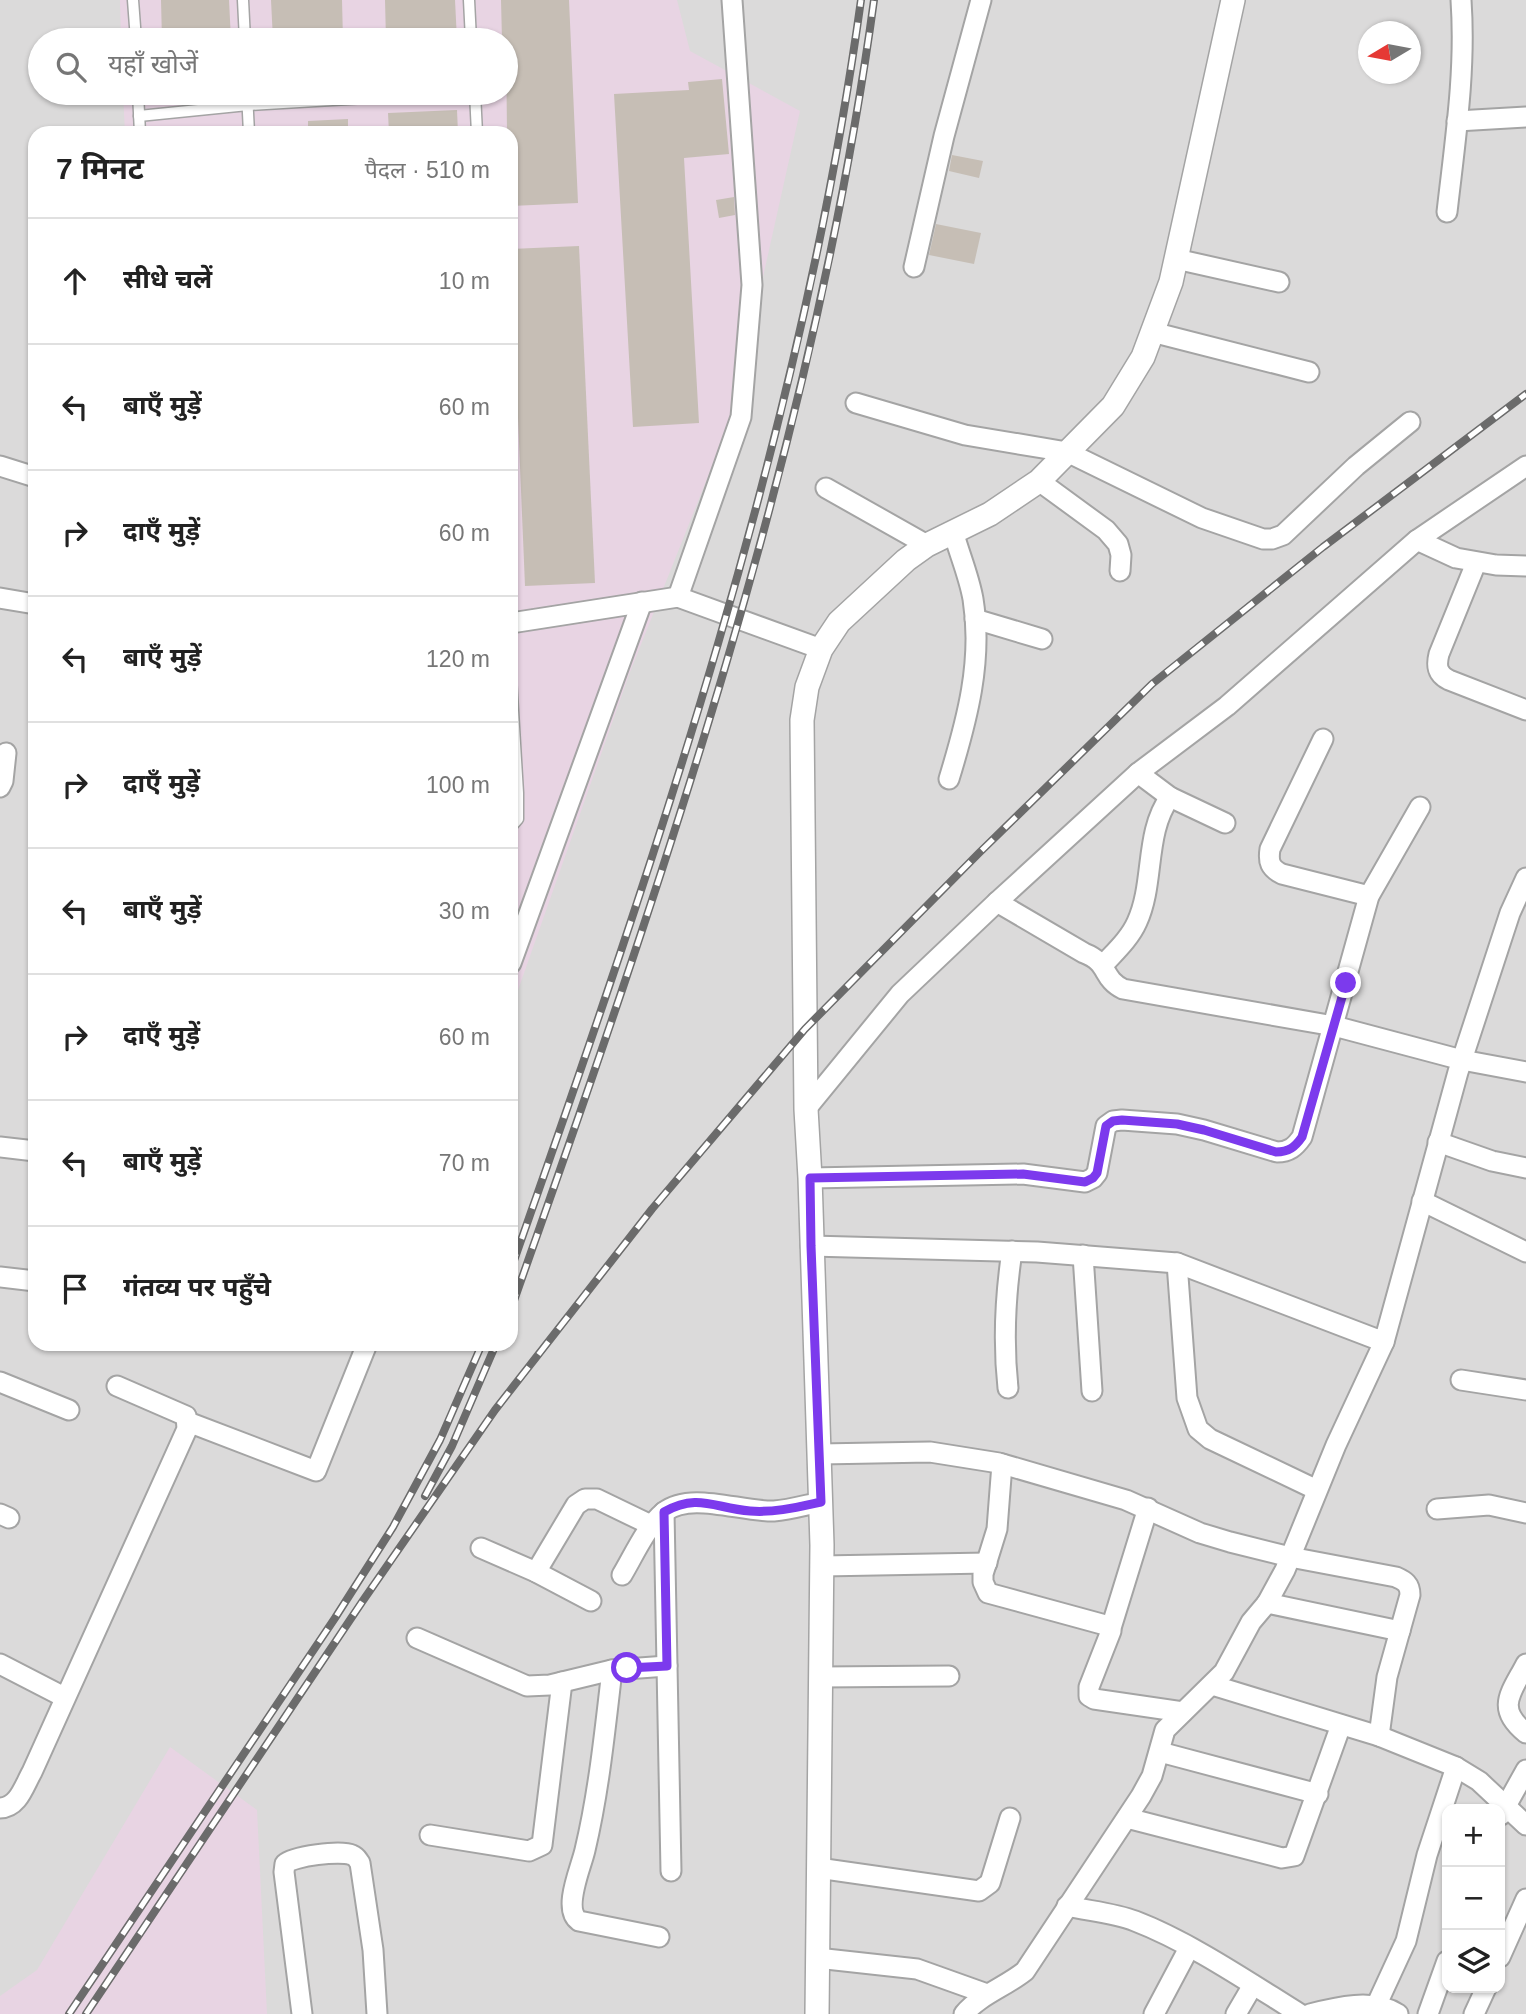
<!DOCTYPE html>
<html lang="hi">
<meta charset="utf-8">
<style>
body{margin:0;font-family:Helvetica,"Noto Sans Devanagari",sans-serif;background:#f2f2f2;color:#222}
.controls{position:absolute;right:21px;bottom:21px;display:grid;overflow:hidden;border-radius:14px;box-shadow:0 2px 5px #0004}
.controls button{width:63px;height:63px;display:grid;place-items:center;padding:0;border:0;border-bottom:2px solid #e0e0e0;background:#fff;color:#222;font:35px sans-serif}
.compass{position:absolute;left:1358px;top:21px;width:63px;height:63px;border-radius:50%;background:#fff;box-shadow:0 2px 5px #0004;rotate:260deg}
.stop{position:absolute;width:21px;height:21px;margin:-16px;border:5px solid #7c3aed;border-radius:50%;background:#fff}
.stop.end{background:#7c3aed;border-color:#fff;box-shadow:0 2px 7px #0008}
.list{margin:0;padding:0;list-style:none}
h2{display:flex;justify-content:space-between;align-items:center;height:91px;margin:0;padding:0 28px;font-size:30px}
h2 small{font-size:23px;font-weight:400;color:#767676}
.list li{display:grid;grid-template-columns:46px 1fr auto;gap:21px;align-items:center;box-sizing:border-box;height:126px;padding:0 28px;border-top:2px solid #e0e0e0}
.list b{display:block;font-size:26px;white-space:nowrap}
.list em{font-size:23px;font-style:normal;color:#767676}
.icon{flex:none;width:38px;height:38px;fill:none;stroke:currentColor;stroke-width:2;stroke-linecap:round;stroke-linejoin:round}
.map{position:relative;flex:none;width:1526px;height:2014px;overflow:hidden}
.search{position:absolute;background:#fff;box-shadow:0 2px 5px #0004;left:28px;top:28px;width:490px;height:77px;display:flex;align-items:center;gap:18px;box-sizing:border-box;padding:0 24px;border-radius:38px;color:#767676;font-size:26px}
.panel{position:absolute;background:#fff;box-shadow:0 2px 5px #0004;left:28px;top:126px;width:490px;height:1225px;border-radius:21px}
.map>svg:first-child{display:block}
.residential{fill:#dbdada;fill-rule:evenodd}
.industrial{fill:#e8d4e3}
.building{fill:#c6beb5}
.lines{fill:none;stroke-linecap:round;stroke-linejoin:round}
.service-casing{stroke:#a4a4a4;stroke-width:13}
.minor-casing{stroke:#a4a4a4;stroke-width:23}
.tertiary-casing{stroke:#a4a4a4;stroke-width:26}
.service{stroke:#fff;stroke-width:10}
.minor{stroke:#fff;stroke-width:19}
.tertiary{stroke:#fff;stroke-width:23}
.rail-casing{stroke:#6b6b6b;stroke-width:8}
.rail{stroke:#fff;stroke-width:5;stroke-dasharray:16;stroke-linecap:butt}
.route{stroke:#7c3aed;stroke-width:9}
</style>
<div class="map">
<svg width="1526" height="2014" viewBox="0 0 1526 2014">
<rect width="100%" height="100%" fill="#efebe2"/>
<!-- residential -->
<path class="residential" d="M0 0H1526V2014H0ZM1368 32H1410V74H1368ZM40 40H506V93H40ZM35 133H511V1344H35ZM1447 1809H1500V1988H1447Z"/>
<!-- industrial -->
<g class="industrial">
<polygon points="120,0 677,0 690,51 800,111 732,416 630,672 511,1010 511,133 125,133 123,93 506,93 506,40 121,40"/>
<polygon points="170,1747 257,1810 267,2014 0,2014 0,1996 37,1970"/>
</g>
<!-- building -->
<g class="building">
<polygon points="161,0 229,0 231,40 162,40"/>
<polygon points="271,0 342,0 343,40 273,40"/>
<polygon points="385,0 455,0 457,40 386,40"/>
<polygon points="501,0 569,0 578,203 511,206 511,133 507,133 506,40 502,40"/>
<polygon points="722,79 729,154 684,158 699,423 633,427 614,94 689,90 688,82"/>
<polygon points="457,110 458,133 389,133 388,113"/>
<polygon points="348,119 348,133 308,133 308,121"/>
<polygon points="952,155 983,161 979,178 949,171"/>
<polygon points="734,197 735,215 719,218 716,200"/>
<polygon points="936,224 981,233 974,264 929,255"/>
<polygon points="579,246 595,583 525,586 511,249"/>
</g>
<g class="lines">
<defs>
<g id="service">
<polyline points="133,0 136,40"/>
<polyline points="243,0 245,40"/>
<polyline points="469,0 471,40"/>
<polyline points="138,93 140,133"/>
<polyline points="247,93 249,133"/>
<polyline points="475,93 477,133"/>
<polyline points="139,116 248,105 449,93"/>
<polyline points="511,677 518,793 518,819 511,827"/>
</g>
<g id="minor">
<polyline points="1457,121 1526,117"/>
<path d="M1447 212C1455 141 1466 71 1461 0"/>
<polyline points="1176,259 1279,282"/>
<polyline points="914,267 944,136 981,0"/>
<polyline points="1152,332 1309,372"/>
<polyline points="856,403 965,435 1067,452 1202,518 1263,539 1272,539 1283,535 1356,466 1410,422"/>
<polyline points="0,466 35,477"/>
<polyline points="1526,466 1417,540 1456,558 1496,565 1526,566"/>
<polyline points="1039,481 1106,530 1118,544 1121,555 1120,571"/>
<polyline points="826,488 927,545"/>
<path d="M1476 563 1439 654C1436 666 1437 674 1449 680L1526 710"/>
<polyline points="678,597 741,417 752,285 732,0"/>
<polyline points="0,598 35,604"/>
<polyline points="975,619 1042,639"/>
<polyline points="511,623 678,597 821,649"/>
<path d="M1323 739 1270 849C1268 862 1270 868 1282 874L1369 896"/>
<polyline points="1138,773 1170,797 1225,823"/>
<path d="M949 779C967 720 983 661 973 599 969 576 959 553 953 531"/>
<polyline points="0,787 3,781 6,753"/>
<path d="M997 902 1084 953C1110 963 1101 978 1123 989L1334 1026 1462 1060 1526 1072"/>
<polyline points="511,963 642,602"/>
<path d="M1104 964C1116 951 1130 938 1137 922 1155 883 1144 833 1170 797"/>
<polyline points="806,1109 900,994 997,902 1138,773 1227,706 1417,540"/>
<polyline points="1438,1142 1492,1161 1526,1168"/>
<polyline points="0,1147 35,1151"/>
<path d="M810 1178 1023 1174 1085 1182 1093 1178 1097 1173 1106 1126 1113 1121 1122 1120 1177 1124 1204 1130 1277 1152C1289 1152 1295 1147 1302 1137L1369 896 1420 807"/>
<polyline points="1422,1201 1526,1252"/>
<polyline points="811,1246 1037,1252 1177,1263 1384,1342 1458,1072 1510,913 1526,878"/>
<polyline points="1083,1255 1092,1391"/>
<polyline points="1177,1263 1187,1398 1198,1429 1210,1439 1317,1490"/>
<polyline points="0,1277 35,1281"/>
<polyline points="1461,1380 1526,1390"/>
<polyline points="0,1382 69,1410"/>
<path d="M1008 1388C1003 1342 1005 1298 1012 1251"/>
<polyline points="188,1422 316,1471 367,1344"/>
<path d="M820 1454 930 1452 999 1463 1126 1500 1200 1533 1230 1542 1290 1557 1396 1577C1405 1581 1410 1584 1410 1595L1387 1677 1379 1736"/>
<polyline points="1002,1464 997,1529 983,1574 983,1582 988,1593 1109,1626 1111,1631 1089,1687 1089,1696 1094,1699 1183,1712"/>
<polyline points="1437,1509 1489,1505 1526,1513"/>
<polyline points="664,1512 671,1871"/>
<polyline points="0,1514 9,1518"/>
<polyline points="481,1548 536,1572 591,1601"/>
<polyline points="822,1566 987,1563"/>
<polyline points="536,1572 576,1505 585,1499 597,1499 653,1526"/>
<path d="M622 1575C634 1555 646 1527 664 1512 691 1491 740 1512 774 1511 789 1510 806 1505 821 1502"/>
<polyline points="1267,1603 1400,1631"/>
<polyline points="1111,1628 1148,1508"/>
<polyline points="417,1638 527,1686 550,1685 612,1670 667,1666"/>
<polyline points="0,1664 64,1697"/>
<path d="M1526 1664C1511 1693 1495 1708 1526 1733"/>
<path d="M612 1670C605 1730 599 1791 585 1850 581 1868 562 1909 579 1921L659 1937"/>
<polyline points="820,1677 949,1676"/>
<polyline points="1212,1685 1379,1736 1456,1767 1479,1781 1526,1825"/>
<polyline points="1160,1752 1318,1794"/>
<path d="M0 1808C18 1808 24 1786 32 1772L187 1429 186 1416 117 1386"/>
<polyline points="1501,1815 1526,1770"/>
<polyline points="1127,1818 1282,1858 1294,1856 1341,1725"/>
<polyline points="430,1835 529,1851 542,1845 562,1682"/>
<polyline points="818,1868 979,1891 990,1883 1010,1818"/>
<path d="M1067 1906C1089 1911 1114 1913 1135 1921 1190 1942 1250 1983 1300 2014"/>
<polyline points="1500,1957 1526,1899"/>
<polyline points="817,1958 917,1969 987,1994"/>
<polyline points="1376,2006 1406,1941 1427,1855 1456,1767"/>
<path d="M302 2014 284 1872 285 1864C293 1856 341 1850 352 1855 357 1857 357 1859 360 1863L373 1950 377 2014"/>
<path d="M964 2014C980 1995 1005 1987 1025 1971L1141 1796 1152 1776 1165 1730 1224 1672 1251 1622 1267 1603 1285 1570 1336 1445 1384 1342"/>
<polyline points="1154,2014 1189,1948"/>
<polyline points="1236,2014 1253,1985"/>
<path d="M1310 2014C1336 2007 1374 1998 1398 2014"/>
<polyline points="1428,2014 1447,1961"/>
<polyline points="1474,2014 1486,1988"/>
</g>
<polyline id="tertiary" points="817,2014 822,1545 810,1178 806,1109 802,720 807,687 821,649 839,622 906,560 927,545 990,514 1039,481 1113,406 1143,357 1171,282 1233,0"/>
</defs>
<!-- service casing -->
<use href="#service" class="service-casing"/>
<!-- minor casing -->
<use href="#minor" class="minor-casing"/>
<!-- tertiary casing -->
<use href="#tertiary" class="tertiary-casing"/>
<!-- service -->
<use href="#service" class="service"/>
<!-- minor -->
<use href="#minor" class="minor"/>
<!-- tertiary -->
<use href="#tertiary" class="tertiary"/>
<defs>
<g id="rail">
<path d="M511 1269C657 855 801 436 861 0"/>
<path d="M511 1309C662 882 813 450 874 0"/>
<polyline points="425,1496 452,1446 496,1344"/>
<polyline points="69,2014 335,1618 393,1527 440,1440 482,1344"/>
<polyline points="86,2014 362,1602 495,1410 652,1209 805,1029 979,853 1152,684 1323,547 1526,394"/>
</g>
</defs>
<!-- rail casing -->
<use href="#rail" class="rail-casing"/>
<!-- rail -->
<use href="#rail" class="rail"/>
</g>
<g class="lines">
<!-- route -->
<path class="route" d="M627 1668 667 1666 664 1512C698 1493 714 1508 750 1511 774 1513 798 1507 821 1502L811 1246 810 1178 1023 1174 1085 1182 1093 1178 1097 1173 1106 1126 1113 1121 1122 1120 1177 1124 1204 1130 1276 1152C1289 1152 1295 1147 1302 1137L1346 983"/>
</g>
</svg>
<div class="controls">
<button>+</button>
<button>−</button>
<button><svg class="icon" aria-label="layers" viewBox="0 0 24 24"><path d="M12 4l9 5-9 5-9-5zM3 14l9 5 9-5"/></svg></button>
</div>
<svg class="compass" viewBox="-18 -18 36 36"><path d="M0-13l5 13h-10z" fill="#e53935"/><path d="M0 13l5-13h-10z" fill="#767676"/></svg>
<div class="stop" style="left:627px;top:1668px"></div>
<div class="stop end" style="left:1346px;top:983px"></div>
<div class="search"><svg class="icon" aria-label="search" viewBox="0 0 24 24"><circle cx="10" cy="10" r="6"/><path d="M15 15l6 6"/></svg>यहाँ खोजें</div>
<section class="panel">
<h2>7 मिनट<small>पैदल · 510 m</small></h2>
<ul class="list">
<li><svg class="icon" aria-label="ahead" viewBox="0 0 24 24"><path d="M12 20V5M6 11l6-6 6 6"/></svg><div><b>सीधे चलें</b></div><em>10 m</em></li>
<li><svg class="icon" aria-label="left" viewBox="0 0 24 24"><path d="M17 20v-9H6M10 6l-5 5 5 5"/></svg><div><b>बाएँ मुड़ें</b></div><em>60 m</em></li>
<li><svg class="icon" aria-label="right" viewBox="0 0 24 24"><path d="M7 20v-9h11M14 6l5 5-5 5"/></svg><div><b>दाएँ मुड़ें</b></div><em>60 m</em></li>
<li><svg class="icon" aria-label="left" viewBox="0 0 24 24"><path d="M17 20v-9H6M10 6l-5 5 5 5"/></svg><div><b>बाएँ मुड़ें</b></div><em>120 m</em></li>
<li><svg class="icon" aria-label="right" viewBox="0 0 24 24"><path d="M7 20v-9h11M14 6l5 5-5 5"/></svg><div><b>दाएँ मुड़ें</b></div><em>100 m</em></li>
<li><svg class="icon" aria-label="left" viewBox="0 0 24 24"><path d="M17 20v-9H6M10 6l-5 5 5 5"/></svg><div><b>बाएँ मुड़ें</b></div><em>30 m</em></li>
<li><svg class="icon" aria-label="right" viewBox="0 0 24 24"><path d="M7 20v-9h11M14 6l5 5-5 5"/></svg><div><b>दाएँ मुड़ें</b></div><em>60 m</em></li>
<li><svg class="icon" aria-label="left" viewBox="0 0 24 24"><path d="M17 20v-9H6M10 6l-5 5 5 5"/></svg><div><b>बाएँ मुड़ें</b></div><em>70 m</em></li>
<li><svg class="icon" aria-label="arrive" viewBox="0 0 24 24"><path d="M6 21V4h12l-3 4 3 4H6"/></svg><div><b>गंतव्य पर पहुँचे</b></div></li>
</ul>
</section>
</div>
